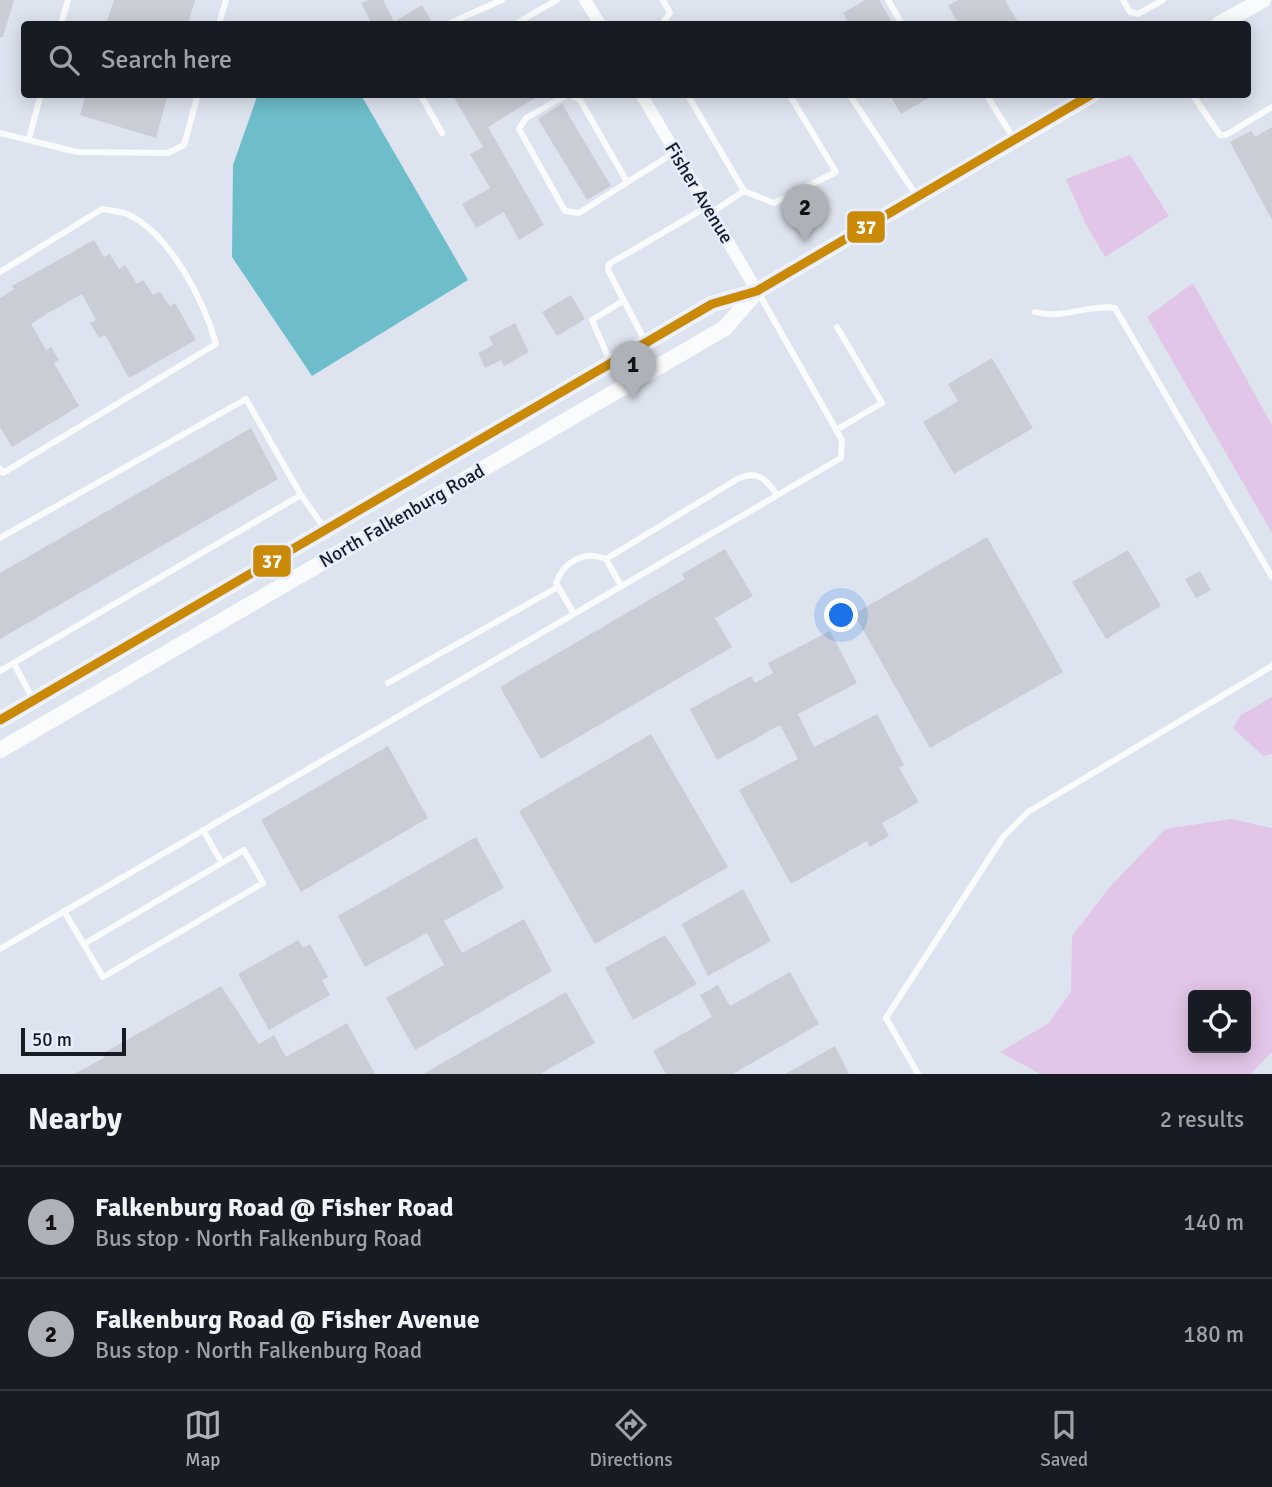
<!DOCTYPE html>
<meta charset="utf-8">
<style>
body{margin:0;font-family:Signika,sans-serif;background:#242831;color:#f1f3f6}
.controls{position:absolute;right:21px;bottom:21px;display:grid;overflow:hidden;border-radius:7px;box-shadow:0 4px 18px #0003}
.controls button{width:63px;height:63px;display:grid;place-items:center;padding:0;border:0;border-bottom:2px solid #363941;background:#171b24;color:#f1f3f6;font:35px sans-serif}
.scale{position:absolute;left:21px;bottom:18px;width:105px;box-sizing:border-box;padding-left:7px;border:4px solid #181b23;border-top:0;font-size:19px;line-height:24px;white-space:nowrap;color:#181b23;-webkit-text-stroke:5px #e7eeff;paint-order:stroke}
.you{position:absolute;left:842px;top:616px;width:24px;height:24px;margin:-18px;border:5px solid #fff;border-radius:50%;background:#1a73e8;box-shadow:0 0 0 10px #1a73e833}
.badge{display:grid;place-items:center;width:46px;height:46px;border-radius:50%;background:#aeb1b7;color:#111;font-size:23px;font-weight:700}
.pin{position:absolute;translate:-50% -58px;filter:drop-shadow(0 2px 4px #0008)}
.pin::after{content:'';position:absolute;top:37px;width:24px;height:21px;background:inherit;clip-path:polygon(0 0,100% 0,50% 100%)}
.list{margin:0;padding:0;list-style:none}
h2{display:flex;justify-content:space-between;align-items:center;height:91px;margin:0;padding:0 28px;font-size:30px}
h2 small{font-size:23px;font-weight:400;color:#9ea1a6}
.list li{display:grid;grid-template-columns:46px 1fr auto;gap:21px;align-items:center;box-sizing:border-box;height:112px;padding:0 28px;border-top:2px solid #363941}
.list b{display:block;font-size:26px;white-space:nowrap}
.list p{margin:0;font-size:23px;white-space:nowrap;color:#9ea1a6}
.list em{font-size:23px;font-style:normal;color:#9ea1a6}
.icon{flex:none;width:38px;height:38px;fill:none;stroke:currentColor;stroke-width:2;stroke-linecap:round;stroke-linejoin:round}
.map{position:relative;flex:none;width:1272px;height:1074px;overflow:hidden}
.search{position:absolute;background:#171b24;box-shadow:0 4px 18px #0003;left:21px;right:21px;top:21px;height:77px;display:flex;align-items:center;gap:18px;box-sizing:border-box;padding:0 24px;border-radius:7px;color:#9ea1a6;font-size:26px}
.sheet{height:315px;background:#171b24}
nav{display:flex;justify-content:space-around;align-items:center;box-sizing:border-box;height:98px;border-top:2px solid #363941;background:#171b24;font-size:19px;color:#9ea1a6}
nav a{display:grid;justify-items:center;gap:4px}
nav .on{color:#aeb1b7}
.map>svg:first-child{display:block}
.green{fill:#e2c6e7;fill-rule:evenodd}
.water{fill:#6dbeca}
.building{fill:#cbcdd6}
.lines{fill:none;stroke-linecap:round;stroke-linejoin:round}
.service{stroke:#fafbfd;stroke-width:6}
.minor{stroke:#fafbfd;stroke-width:12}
.tertiary{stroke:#fafbfd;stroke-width:16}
.bus-1-casing{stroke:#e7eeff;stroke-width:14}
.bus-1{stroke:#ca8a07;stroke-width:9}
.labels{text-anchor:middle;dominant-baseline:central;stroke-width:5;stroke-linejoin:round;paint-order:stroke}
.street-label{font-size:19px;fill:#181b23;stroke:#e7eeff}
.line-badge{stroke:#e7eeff;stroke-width:2.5}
.badge-label{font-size:19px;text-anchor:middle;font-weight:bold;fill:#fff}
</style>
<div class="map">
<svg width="1272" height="1074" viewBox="0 0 1272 1074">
<rect width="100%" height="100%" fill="#dee4ef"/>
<!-- green -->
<g class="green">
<polygon points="1130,155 1169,216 1105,257 1086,225 1066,179"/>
<polygon points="1193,283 1272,425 1272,533 1147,317"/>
<polygon points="1272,697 1272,754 1263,756 1233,728 1241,715"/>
<path d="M1231 819 1272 828V1052L1251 1074H1040L1000 1052 1049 1023 1071 991 1072 936 1109 888 1165 829ZM1246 995V1048H1193V995Z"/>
</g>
<!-- water -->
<polygon class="water" points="258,94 361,95 468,280 312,376 232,257 233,165"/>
<!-- building -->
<g class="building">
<polygon points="0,0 14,0 3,37 0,37"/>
<polygon points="114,0 195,0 188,24 106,24"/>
<polygon points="368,0 383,0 394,22 422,5 433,24 372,24 361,3"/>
<polygon points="865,0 879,0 893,24 849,24 843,13"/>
<polygon points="958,0 1005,0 1019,24 959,24 948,6"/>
<polygon points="86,94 168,94 156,138 80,115"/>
<polygon points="452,94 542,94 488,127 544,225 519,240 504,212 476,228 462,204 490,188 470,154 483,147"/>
<polygon points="889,94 935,94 901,114"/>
<polygon points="562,104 611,186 587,200 538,119"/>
<polygon points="1272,127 1272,220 1230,142 1251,131 1255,137"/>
<polygon points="94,240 104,257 110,254 119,269 125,265 137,284 143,280 153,295 160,292 170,306 175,303 196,340 129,378 105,335 99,338 90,323 96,320 82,294 48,313 31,324 46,350 51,347 59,360 54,363 79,406 12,447 0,427 0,298 14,289 12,286"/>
<polygon points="571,295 585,319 557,336 542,312"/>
<polygon points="515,323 529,352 504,366 501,360 485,368 478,353 493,345 489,337"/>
<polygon points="992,358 1033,428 954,474 923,422 958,401 948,384"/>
<polygon points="251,428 278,479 0,639 0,573"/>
<polygon points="987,537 1063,672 930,748 854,614"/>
<polygon points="725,549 753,596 715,618 732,647 541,759 500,687 685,579 682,574"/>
<polygon points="1128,550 1161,606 1106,639 1072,582"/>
<polygon points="1200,571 1211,590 1196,598 1185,579"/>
<polygon points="830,631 857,683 798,714 814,747 877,714 904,765 899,768 919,802 882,823 889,836 870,847 867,841 791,884 739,790 798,759 780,725 717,760 690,709 751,676 755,683 773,673 768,663"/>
<polygon points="651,734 728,867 595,944 519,811"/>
<polygon points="388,746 428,818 301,892 261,820"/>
<polygon points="476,837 504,888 444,921 462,953 524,919 552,971 415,1050 386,998 444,965 427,933 365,967 338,916"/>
<polygon points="743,889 771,941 708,976 682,924"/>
<polygon points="665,935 697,984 633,1020 605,968"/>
<polygon points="298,940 303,948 310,944 328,977 322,980 330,995 269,1030 238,974"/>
<polygon points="790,972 819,1024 733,1074 666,1074 653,1051 712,1017 700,995 718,985 730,1006"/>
<polygon points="221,986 259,1044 274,1035 286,1057 347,1023 375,1074 74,1074 104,1058 102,1054"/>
<polygon points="566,992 595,1043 540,1074 423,1074"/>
<polygon points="835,1046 849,1074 785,1074"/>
</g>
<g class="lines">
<!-- service -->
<g class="service">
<polyline points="888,0 902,24"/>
<polyline points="1123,0 1130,12 1138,14 1163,0"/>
<polyline points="452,22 502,0"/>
<polyline points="61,24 68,0"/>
<polyline points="219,24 226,0"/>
<polyline points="515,24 557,0"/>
<polyline points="662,24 670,13 663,0"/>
<polyline points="420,94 442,133"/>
<polyline points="568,94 526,118 519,129 565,211 579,213 675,152"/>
<polyline points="569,94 580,100 626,180"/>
<polyline points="687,94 744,191 774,203 836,172 789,94"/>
<polyline points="849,94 916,195"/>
<polyline points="986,94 1014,139"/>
<polyline points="1192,94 1220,135 1226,135 1272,107"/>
<polyline points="0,133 77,152 168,153 184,145 198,94"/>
<polyline points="29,138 41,94"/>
<polyline points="711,213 744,191"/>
<path d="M0 272 102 209C111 211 122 211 129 215 170 234 205 303 216 344L3 473 0 469"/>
<path d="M1035 312C1061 320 1088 304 1115 308L1272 577"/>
<polyline points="645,341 608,270 609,264 707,207"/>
<polyline points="610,361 592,320 623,301"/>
<polyline points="836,430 882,403 837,327"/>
<polyline points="0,538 246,399 301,495"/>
<path d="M606 559 739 478C758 470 767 480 777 495"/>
<path d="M574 614 556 583C564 561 585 550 606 559L621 586"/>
<polyline points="14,664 33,699"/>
<polyline points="0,671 301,495 325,529"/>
<polyline points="388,683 558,587"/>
<polyline points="203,830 222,863"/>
<polyline points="64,911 103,977 263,883 244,850 84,944"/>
<polyline points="0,949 841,458 842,440 758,292"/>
<polyline points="918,1074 886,1018 1003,837 1028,812 1272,666"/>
</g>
<!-- minor -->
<g class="minor">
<polyline points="585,0 600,24"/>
<polyline points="641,94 757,291"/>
</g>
<!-- tertiary -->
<g class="tertiary">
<polyline points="1219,24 1263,0"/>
<polyline points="0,720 712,304 757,291 1093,94"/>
<polyline points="0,750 725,328 757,291"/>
</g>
<defs>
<polyline id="bus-1" points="0,720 712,304 757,291 1092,94"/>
</defs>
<!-- bus-1 casing -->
<use href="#bus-1" class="bus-1-casing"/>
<!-- bus-1 -->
<use href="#bus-1" class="bus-1"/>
</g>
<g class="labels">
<!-- street labels -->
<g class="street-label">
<text transform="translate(699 193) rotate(59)">Fisher Avenue</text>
<text transform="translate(402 516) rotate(-30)">North Falkenburg Road</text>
</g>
</g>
<g class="line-badge">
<rect x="846" y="210" width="40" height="34" rx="7" fill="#ca8a07"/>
<rect x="252" y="544" width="40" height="34" rx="7" fill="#ca8a07"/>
</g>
<g class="badge-label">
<text x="866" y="234">37</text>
<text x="272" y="568">37</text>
</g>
</svg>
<div class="controls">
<button><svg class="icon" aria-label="locate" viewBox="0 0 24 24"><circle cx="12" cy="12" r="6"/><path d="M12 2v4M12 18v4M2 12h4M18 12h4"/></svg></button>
</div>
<div class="scale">50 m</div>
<div class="you"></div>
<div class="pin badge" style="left:633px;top:399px">1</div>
<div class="pin badge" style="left:805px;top:242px">2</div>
<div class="search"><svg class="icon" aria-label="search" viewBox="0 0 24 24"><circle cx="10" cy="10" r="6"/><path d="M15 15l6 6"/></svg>Search here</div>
</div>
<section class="sheet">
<h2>Nearby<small>2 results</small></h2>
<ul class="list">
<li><span class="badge">1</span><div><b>Falkenburg Road @ Fisher Road</b><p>Bus stop · North Falkenburg Road</p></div><em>140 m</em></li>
<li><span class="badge">2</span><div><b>Falkenburg Road @ Fisher Avenue</b><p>Bus stop · North Falkenburg Road</p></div><em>180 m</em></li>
</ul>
</section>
<nav>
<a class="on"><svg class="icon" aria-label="map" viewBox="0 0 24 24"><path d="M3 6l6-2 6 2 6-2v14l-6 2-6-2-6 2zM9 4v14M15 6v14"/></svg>Map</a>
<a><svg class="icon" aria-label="directions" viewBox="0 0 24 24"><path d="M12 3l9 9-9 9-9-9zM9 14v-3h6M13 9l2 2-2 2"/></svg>Directions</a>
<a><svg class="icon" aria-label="saved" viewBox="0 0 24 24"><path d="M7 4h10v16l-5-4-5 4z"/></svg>Saved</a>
</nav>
